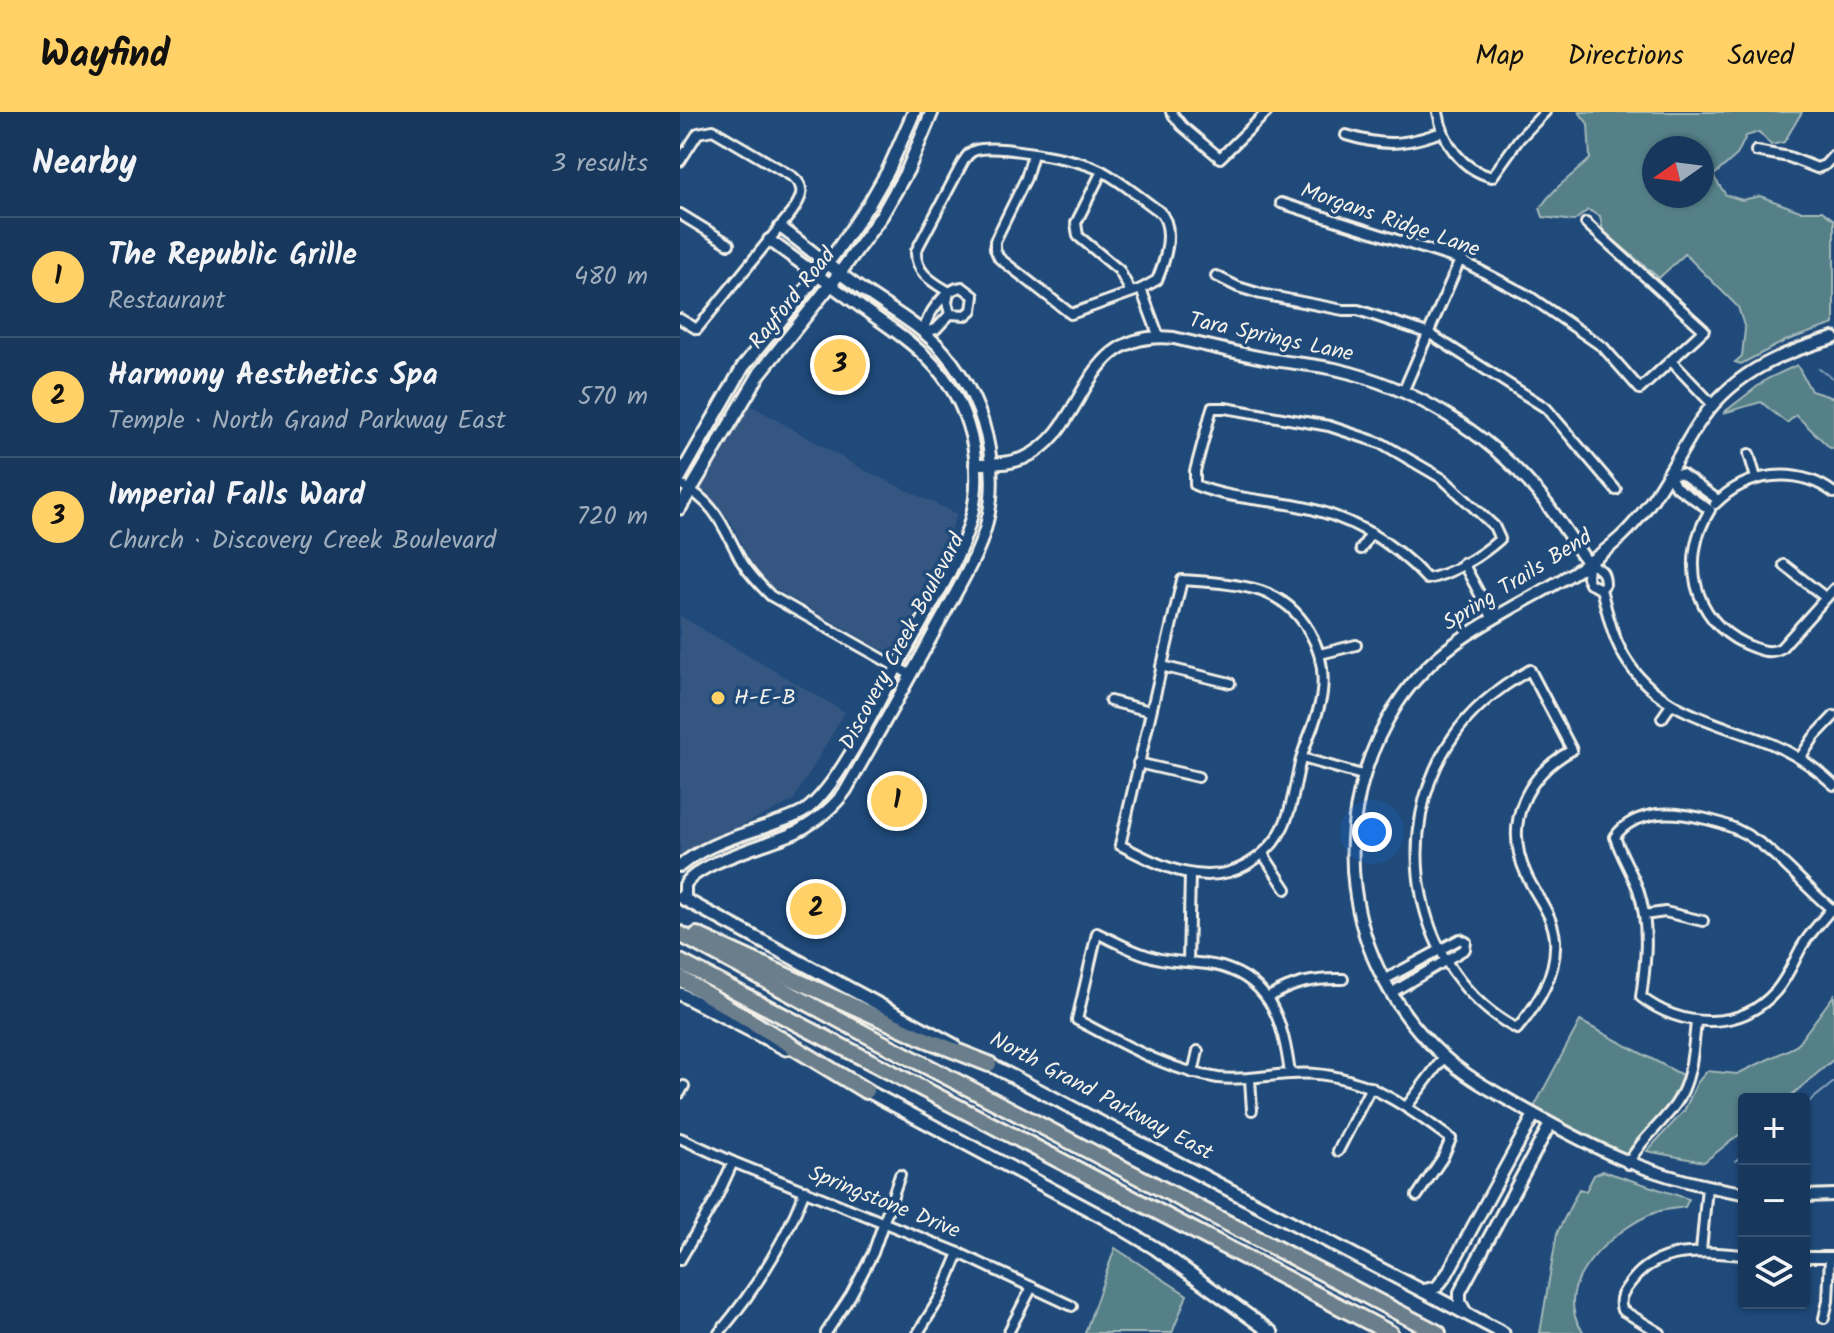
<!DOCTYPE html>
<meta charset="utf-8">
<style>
body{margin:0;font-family:Kalam,sans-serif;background:#203f62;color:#f1f3f6}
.controls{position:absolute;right:24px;bottom:24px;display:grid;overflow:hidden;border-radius:8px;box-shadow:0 2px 6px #0004}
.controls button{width:72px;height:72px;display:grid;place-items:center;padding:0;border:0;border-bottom:2px solid #365272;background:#17385c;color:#f1f3f6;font:40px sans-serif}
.compass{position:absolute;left:962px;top:24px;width:72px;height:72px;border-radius:50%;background:#17385c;box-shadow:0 2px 6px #0004;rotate:256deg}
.you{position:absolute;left:692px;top:720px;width:28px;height:28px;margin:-20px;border:6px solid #fff;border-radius:50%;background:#1a73e8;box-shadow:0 0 0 12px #1a73e833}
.badge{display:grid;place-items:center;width:52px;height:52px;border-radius:50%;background:#ffd166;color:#111;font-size:26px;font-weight:700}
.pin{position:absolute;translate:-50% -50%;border:4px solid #fff;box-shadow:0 2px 8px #0006}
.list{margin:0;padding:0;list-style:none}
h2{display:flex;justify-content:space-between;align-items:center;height:104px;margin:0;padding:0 32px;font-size:34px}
h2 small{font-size:26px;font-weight:400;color:#9eacbb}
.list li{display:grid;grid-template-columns:52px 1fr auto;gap:24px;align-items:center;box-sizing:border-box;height:120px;padding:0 32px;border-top:2px solid #365272}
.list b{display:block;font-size:30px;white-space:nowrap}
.list p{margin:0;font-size:26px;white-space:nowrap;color:#9eacbb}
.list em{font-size:26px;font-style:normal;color:#9eacbb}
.icon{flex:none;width:44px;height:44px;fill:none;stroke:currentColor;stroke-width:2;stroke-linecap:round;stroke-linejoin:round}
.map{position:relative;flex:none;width:1154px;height:1221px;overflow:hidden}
header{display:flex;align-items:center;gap:48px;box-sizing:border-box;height:112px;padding:0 40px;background:#ffd166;color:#111}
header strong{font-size:38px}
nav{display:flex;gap:44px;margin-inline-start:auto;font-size:28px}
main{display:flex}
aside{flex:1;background:#17385c}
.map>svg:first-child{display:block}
.built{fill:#365781}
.green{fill:#558088;stroke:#a4b8b8;stroke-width:2;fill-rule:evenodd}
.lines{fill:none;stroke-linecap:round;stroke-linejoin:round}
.stream{stroke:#8ca5be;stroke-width:2}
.minor-casing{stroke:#f4f1e8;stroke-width:14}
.tertiary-casing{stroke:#f4f1e8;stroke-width:16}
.secondary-casing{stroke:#f4f1e8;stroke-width:17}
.motorway-casing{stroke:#f4f1e8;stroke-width:20}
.minor{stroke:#1f4a7a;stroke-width:8}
.tertiary{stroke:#1f4a7a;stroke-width:10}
.secondary{stroke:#1f4a7a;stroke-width:11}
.motorway{stroke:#6b7e8b;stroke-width:14}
.poi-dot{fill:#ffd166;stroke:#1f4a7a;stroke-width:3}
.labels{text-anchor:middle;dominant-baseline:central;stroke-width:7;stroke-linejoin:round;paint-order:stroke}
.street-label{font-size:22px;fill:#f4f1e8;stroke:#1f4a7a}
.poi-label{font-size:22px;fill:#f4f1e8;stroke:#1f4a7a;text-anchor:start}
</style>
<header>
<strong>Wayfind</strong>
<nav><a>Map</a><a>Directions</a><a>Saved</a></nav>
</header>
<main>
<aside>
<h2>Nearby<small>3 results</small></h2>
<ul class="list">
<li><span class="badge">1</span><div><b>The Republic Grille</b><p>Restaurant</p></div><em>480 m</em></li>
<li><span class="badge">2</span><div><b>Harmony Aesthetics Spa</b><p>Temple · North Grand Parkway East</p></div><em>570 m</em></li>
<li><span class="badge">3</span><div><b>Imperial Falls Ward</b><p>Church · Discovery Creek Boulevard</p></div><em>720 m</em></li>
</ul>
</aside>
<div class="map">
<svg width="1154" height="1221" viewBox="0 0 1154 1221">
<rect width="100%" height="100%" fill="#1f4a7a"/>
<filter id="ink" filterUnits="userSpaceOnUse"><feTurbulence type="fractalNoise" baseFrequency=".0125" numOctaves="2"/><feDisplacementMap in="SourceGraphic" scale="16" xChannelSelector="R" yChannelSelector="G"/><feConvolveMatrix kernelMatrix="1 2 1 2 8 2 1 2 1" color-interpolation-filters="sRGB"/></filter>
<g filter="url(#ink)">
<!-- built -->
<g class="built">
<polygon points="65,290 184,358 277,402 244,485 212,539 201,537 88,473 74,458 51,409 20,375"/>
<polygon points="0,504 165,600 113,689 0,743"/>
</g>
<!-- green -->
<g class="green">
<path d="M899 0H1122L1104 30 1091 33 1079 20 1066 24 1057 43 1033 64 1046 83 1062 88 1080 84 1120 99H1142L1154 108V212L1105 229 1061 252 1055 250 1062 244 1065 217 1058 195 1005 142 979 166 923 119 920 104 908 98 894 109 863 105 860 96C875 74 891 65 910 47L908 12ZM1022 36V84H974V36Z"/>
<polygon points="1117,253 1131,279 1154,286 1154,336 1150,336 1116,303 1107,311 1081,290 1043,301 1087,267"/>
<polygon points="1154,883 1154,947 1107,987 1064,987 1064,1019 1024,1050 967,1039 1004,999 1017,971 1027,959 1057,962 1116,934"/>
<polygon points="900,909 1004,964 987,997 944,1044 853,997"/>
<path d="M923 1059 1009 1087 1005 1095C995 1097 983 1097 974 1101 939 1115 882 1161 895 1204 896 1210 901 1216 904 1221H860L877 1121 899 1077 906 1079 914 1063Z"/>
<polygon points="435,1136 507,1183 492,1221 405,1221"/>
</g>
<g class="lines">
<!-- stream -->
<g class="stream">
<polyline points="1139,257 1154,267"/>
<polyline points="1124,994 1154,970"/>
<polyline points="1055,1049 1064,1042"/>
</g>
<defs>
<g id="minor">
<polyline points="491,0 502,14 540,46 587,0"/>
<path d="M758 0C763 31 781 57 812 65L839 27 865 0"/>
<path d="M666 23C705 35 724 33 762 20"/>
<polyline points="1076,39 1109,45 1137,56 1145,53 1154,43"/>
<path d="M0 49 18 21 33 18 113 65C127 76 121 87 112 100L17 217 0 207"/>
<polyline points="422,59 396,111 398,124 439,158 451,180"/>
<polyline points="601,91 780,148 849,184 923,235 960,277 1024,218 906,111"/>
<polyline points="0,102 49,132"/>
<polyline points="536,164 558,175 581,182 663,198 678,198 750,222 866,296 936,378"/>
<path d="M282 175 294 184 292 198 286 203 270 202 256 217 243 220C247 203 264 177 282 175Z"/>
<polyline points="461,177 479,225"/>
<path d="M270 202 267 190 269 180C253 170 235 161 236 139L283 50C286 45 289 40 296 38 317 32 397 47 418 57 439 67 459 85 479 99 496 115 485 149 477 168L461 177 391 202 319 146 315 137V129L346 66 353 42"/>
<polyline points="991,249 1033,293"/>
<polyline points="723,280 780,148"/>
<path d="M532 296H545L649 314 703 332 763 367 814 414 820 427C801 444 772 462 747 467 712 428 665 402 613 393 580 387 546 386 515 373V359Z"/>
<polyline points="1069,342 1076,366"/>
<path d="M0 372C38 392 43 416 62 450 70 463 80 473 91 484L231 563"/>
<path d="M1038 388 1002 362 989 361 995 374 1030 398C1000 446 1012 507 1065 532 1077 537 1089 543 1101 536L1154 477"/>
<path d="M1035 392C1067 359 1118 354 1154 381"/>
<polyline points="681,437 691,421"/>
<polyline points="783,451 812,505"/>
<polyline points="1104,453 1146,486"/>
<path d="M502 468C528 470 556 471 581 479 623 493 647 538 642 580 640 602 628 623 622 644 615 667 614 693 603 715 595 732 582 744 566 753 523 777 479 753 440 733Z"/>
<path d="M921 477 910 472 907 465 908 452C920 456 925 459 925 472L921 477C928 503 933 529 949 552 983 602 1040 611 1092 632 1115 642 1136 656 1154 673"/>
<polyline points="640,542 676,533"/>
<polyline points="481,554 550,571"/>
<path d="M850 558 892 638C846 663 823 711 846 762 856 785 873 801 875 828 877 862 858 892 837 917 734 862 708 719 773 625 792 596 820 575 850 558Z"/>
<polyline points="430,589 470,599"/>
<polyline points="982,606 991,593"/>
<polyline points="622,646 682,663"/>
<polyline points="1120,646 1134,625 1154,604"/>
<polyline points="458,651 518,665"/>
<polyline points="583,742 606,777"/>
<path d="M1151 797C1141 810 1129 822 1121 836 1113 851 1107 866 1096 879 1060 920 1001 916 961 885 966 849 970 813 958 777 951 759 941 743 935 725 945 710 960 705 977 702 994 700 1010 703 1026 707 1086 720 1110 763 1154 799"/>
<polyline points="964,803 985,800 1023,809"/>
<polyline points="508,850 510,762"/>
<polyline points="704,868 780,827 786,830 785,837 711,881"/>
<path d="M589 885C613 871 634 866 663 867"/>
<polyline points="513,961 518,939"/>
<path d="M610 962C604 914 593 870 542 855 522 849 500 851 480 847 457 842 438 831 417 821L397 908C442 931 486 958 538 966 563 969 586 963 611 962 676 957 722 991 771 1027L763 1045 737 1084"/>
<polyline points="570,967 572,998"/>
<polyline points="0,981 4,974"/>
<polyline points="727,994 764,945"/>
<polyline points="0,1026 53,1050 279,1141 392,1194"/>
<polyline points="658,1039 691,975"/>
<path d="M948 1052C960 1028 980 1014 995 993 1012 969 1013 938 1016 910"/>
<polyline points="1021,1139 1027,1075"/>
<polyline points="1124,1145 1153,1145"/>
<polyline points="0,1148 36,1087 53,1050"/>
<polyline points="1144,1206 1148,1189 1150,1145"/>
<path d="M39 1221C75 1178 105 1130 125 1078"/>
<polyline points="146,1221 171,1183 193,1141 220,1063"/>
<polyline points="238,1221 261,1184 279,1141"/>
<polyline points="328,1221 352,1175"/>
<path d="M980 1221 942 1198C938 1186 943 1180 951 1170 979 1133 1023 1140 1064 1143"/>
</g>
<g id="tertiary">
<path d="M295 352C311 352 329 352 344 346 410 317 397 216 494 226 523 233 553 240 583 246 607 251 631 252 655 257 734 275 807 320 859 382 877 404 892 428 908 452"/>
<path d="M0 754C27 731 60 724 93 712 104 708 117 705 126 698 162 671 202 582 225 540 247 499 277 456 290 410 306 354 290 289 249 248 228 226 201 210 177 192 148 171 118 149 89 128"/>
<path d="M5 788V773C19 749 92 732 118 719 138 708 153 696 166 678 195 627 224 576 252 524 266 498 282 471 295 444 327 376 311 296 264 240 242 215 213 199 187 181 157 161 129 136 100 115"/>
<path d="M1064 1081C973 1067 918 1039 839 994 813 979 786 965 763 944 662 852 644 706 717 592 772 506 871 490 941 425 973 395 992 354 1015 317 1048 264 1096 242 1154 226"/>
<polyline points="1124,1084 1154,1083"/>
<polyline points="744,1178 757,1175 767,1162 854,1003"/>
<polyline points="786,1201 780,1190 780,1180 870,1012"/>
</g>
<g id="secondary">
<polyline points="0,365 63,255 153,144 189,92 208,59 234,0"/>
<polyline points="0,396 80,261 159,162 202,103 228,57 252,0"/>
<polyline points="0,785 274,933"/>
<polyline points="0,882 106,937"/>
<polyline points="303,949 823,1221"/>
<polyline points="182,976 423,1105 475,1136 592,1221"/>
</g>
<g id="motorway">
<polyline points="0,822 191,925 758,1221"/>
<polyline points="17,823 243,926 309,952"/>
<polyline points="0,850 710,1221"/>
<polyline points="0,866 186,979"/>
</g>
</defs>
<!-- minor casing -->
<use href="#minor" class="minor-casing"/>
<!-- tertiary casing -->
<use href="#tertiary" class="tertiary-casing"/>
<!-- secondary casing -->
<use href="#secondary" class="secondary-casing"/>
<!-- motorway casing -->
<use href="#motorway" class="motorway-casing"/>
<!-- minor -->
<use href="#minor" class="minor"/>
<!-- tertiary -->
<use href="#tertiary" class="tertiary"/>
<!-- secondary -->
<use href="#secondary" class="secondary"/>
<!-- motorway -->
<use href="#motorway" class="motorway"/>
</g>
</g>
<!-- markers -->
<circle class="poi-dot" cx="38" cy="586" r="8"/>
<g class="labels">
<!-- street labels -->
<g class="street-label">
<text transform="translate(710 109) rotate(19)">Morgans Ridge Lane</text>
<text transform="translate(113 187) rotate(-51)">Rayford Road</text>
<text transform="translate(591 226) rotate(12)">Tara Springs Lane</text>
<text transform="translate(838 469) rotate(-32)">Spring Trails Bend</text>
<text transform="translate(223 530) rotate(-62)">Discovery Creek Boulevard</text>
<text transform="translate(421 985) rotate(28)">North Grand Parkway East</text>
<text transform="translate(204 1091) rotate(22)">Springstone Drive</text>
</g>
<!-- poi labels -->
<g class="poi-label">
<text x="54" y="586">H-E-B</text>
</g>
</g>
</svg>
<div class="controls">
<button>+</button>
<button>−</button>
<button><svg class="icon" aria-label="layers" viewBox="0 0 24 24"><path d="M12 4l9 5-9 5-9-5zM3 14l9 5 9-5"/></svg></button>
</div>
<svg class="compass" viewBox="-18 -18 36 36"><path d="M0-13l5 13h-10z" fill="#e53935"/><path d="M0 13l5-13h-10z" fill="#9eacbb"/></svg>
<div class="you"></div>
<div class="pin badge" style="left:217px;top:689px">1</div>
<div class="pin badge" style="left:136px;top:797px">2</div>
<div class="pin badge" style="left:160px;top:253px">3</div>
</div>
</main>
